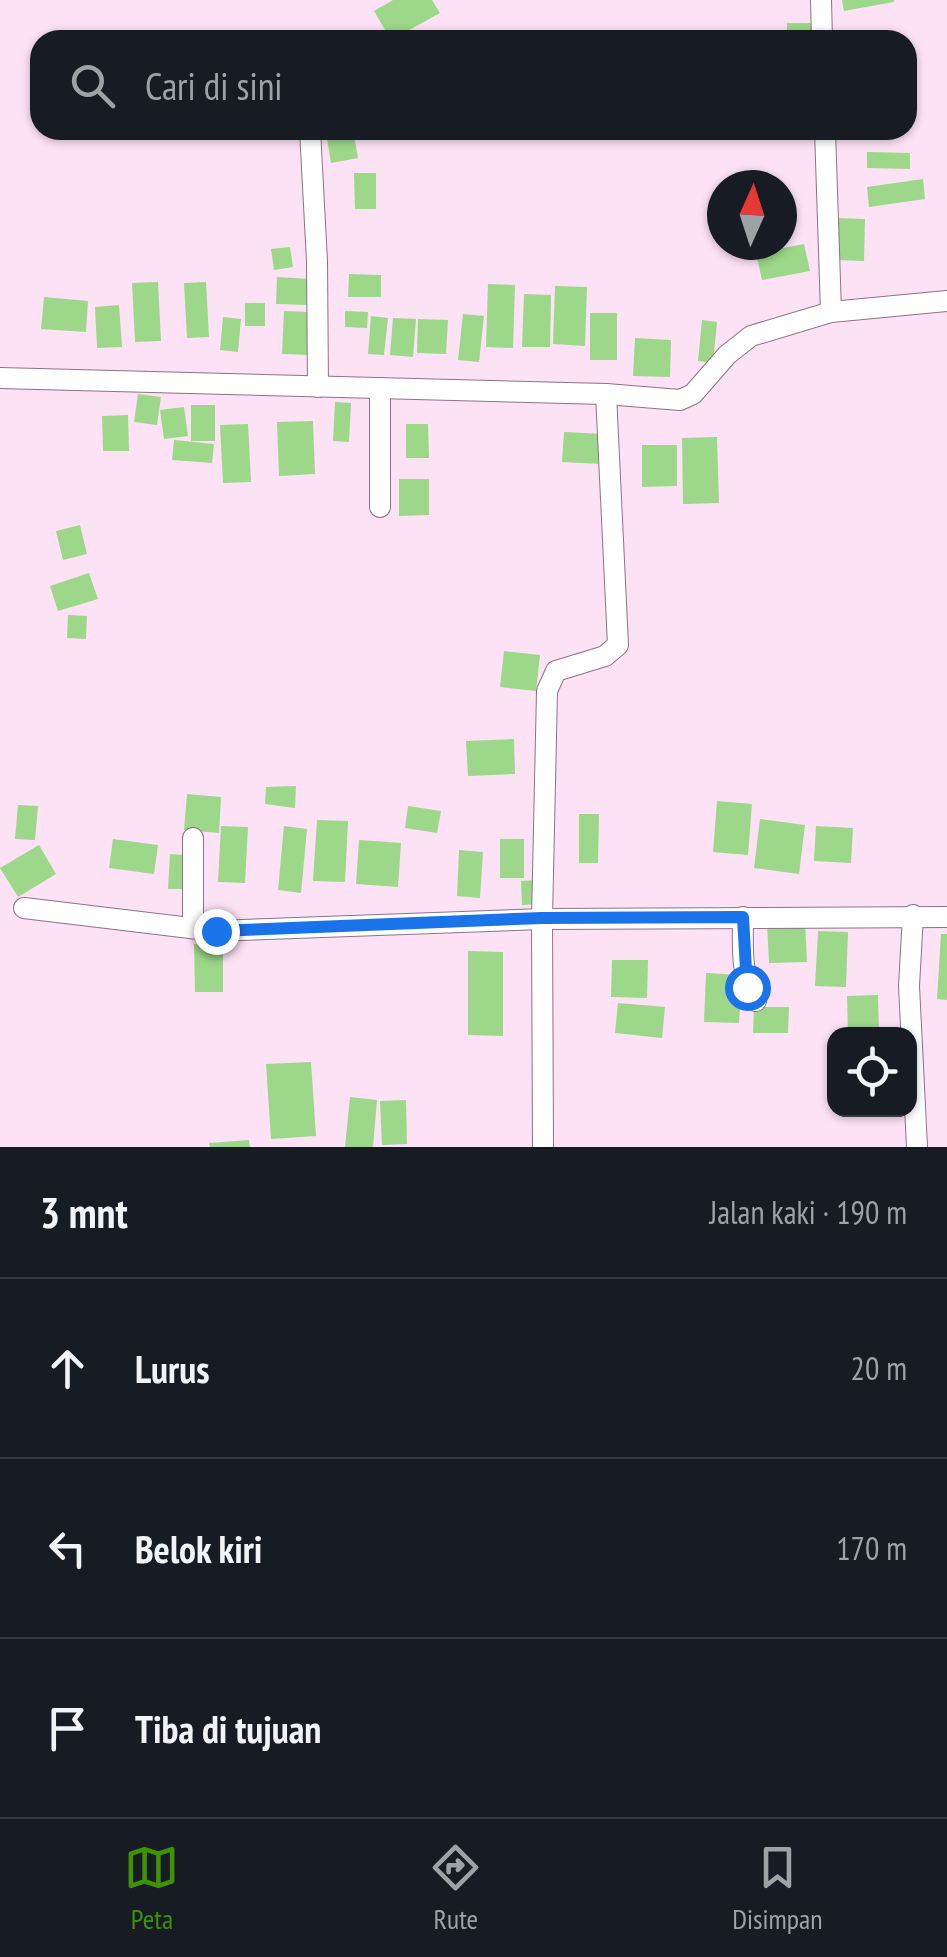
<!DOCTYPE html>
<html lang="id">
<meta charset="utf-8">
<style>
body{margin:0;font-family:"PT Sans Narrow",sans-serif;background:#242831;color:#f1f3f6}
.controls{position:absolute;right:30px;bottom:30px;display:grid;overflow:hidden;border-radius:20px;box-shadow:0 2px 8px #0004}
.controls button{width:90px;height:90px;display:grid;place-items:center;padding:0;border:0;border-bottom:2px solid #363941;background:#171b24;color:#f1f3f6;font:50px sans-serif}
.compass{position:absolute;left:707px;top:170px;width:90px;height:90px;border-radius:50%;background:#171b24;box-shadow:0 2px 8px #0004;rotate:3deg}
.stop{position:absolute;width:30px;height:30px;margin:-22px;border:8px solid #1a73e8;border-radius:50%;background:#fff}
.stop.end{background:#1a73e8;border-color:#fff;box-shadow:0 2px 10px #0008}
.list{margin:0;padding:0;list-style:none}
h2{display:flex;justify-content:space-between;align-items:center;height:130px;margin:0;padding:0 40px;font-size:42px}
h2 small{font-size:32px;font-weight:400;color:#9ea1a6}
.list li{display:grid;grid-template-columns:65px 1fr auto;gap:30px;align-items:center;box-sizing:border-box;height:180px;padding:0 40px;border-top:2px solid #363941}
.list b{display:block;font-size:38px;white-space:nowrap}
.list em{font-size:32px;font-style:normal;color:#9ea1a6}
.icon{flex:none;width:55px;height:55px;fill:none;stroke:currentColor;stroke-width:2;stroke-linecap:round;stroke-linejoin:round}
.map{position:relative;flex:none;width:947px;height:1147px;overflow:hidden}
.search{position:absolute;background:#171b24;box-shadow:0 2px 8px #0004;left:30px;right:30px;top:30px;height:110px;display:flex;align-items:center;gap:25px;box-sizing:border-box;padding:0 35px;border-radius:30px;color:#9ea1a6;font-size:38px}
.sheet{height:670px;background:#171b24}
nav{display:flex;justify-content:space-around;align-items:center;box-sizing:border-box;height:140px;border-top:2px solid #363941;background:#171b24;font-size:28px;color:#9ea1a6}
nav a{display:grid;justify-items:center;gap:5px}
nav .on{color:#3d9301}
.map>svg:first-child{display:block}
.building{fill:#9dd789}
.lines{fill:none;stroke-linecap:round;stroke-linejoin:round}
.minor-casing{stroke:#8c7385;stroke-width:22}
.minor{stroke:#fff;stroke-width:20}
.route{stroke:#1a73e8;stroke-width:12}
</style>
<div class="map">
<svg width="947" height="1147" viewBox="0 0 947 1147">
<rect width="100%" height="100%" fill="#fde1f5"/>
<!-- building -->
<g class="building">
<polygon points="393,0 432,0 440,13 391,40 374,11"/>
<polygon points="842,0 894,0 894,2 844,11"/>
<rect x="787" y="23" width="27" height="17"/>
<polygon points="353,130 358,158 331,163 326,133"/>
<polygon points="867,152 910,153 910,169 867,168"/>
<polygon points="354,173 376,173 376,209 355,209"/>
<polygon points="923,179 925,199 869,207 867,187"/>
<polygon points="838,218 865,219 864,261 837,260"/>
<polygon points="804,244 810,271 762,280 756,253"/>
<polygon points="290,247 293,267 274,270 271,249"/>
<polygon points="349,274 381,275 381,297 348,297"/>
<polygon points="277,277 310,279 309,305 276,304"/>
<polygon points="158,282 161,341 135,342 132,283"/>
<polygon points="206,282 209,337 187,338 184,283"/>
<polygon points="488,284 515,285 513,348 486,347"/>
<polygon points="555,286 587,287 585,346 553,344"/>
<polygon points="524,294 551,295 550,347 522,347"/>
<polygon points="44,297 88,301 86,332 41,329"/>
<rect x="245" y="303" width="20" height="23"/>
<polygon points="119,305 122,347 97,348 95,307"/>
<polygon points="284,311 310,312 309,355 282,354"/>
<polygon points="345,311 368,312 367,328 345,327"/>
<rect x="590" y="313" width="27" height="47"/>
<polygon points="463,314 484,316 479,362 458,360"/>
<polygon points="371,316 388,318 384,355 368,354"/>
<polygon points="223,317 241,319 238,352 220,350"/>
<polygon points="393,318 416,319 413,357 390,355"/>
<polygon points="418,319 448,320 446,354 417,353"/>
<polygon points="702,320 717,322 713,363 698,361"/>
<polygon points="635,338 671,340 670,377 633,376"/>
<polygon points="138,394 161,397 157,425 134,422"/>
<polygon points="335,402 351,403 349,442 333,441"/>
<rect x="191" y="405" width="24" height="36"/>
<polygon points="184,407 188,436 164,439 160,410"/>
<polygon points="128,415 129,451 103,451 102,416"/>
<polygon points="313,421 315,474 279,476 277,422"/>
<polygon points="248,424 251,482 223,483 220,425"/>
<polygon points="406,424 428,424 429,458 406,458"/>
<polygon points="564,432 604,434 602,464 562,462"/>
<polygon points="717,437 719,503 683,504 682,438"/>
<polygon points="174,440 214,444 212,463 172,460"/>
<polygon points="642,445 677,445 677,486 642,487"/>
<polygon points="399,479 429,479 429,515 399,516"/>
<polygon points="80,525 87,554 63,560 56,531"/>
<polygon points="89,573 98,599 58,611 50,586"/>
<polygon points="68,615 87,616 86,639 67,638"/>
<polygon points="504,651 540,655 536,691 500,687"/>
<polygon points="514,739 515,774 468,776 466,741"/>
<polygon points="296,786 295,808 265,804 266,787"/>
<polygon points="187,794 221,797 219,833 184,830"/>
<polygon points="717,801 752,804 748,855 713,852"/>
<polygon points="18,805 38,806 35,840 15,839"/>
<polygon points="408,806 441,811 437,833 405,828"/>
<polygon points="579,814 599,814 598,863 579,863"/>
<polygon points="760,819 805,825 799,874 754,868"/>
<polygon points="317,820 348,821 345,882 313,881"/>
<polygon points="221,826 248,827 245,883 218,882"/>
<polygon points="284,826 307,829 301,893 278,890"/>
<polygon points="816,826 853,828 851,863 814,861"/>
<polygon points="113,839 158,845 154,874 109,868"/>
<rect x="500" y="839" width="24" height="39"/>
<polygon points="359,840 401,843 398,887 356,884"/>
<polygon points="39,845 56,874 18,897 0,868"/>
<polygon points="459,850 483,852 480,898 457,896"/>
<polygon points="170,854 186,855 184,889 168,889"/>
<polygon points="539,880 540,904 522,905 521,881"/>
<polygon points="805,921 807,962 769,963 767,923"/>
<polygon points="818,931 848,932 846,987 815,986"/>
<polygon points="941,934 947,934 947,1000 937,999"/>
<polygon points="194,944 223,944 223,992 195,992"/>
<polygon points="468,951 503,952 503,1036 468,1035"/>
<polygon points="612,960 648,960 647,998 611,997"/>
<polygon points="706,973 742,975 739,1023 704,1022"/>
<polygon points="878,995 879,1033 848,1034 847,996"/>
<polygon points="618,1003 665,1007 662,1038 615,1033"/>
<polygon points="754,1007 789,1007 788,1033 753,1033"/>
<polygon points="311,1062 316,1136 271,1139 266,1064"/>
<polygon points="350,1097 377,1100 373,1147 345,1147"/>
<polygon points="406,1100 407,1144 382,1145 380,1101"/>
<polygon points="249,1140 250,1147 210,1147 209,1143"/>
</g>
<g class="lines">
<defs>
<g id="minor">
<polyline points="821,0 822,40"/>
<polyline points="310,130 317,261 318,387"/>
<polyline points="825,130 831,312"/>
<polyline points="0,378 606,394 680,400 693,394 727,355 751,336 831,312 947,301"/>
<polyline points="380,507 380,388"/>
<polyline points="193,838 193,928"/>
<polyline points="24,908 215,931 542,919 947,917"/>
<polyline points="913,915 909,986 917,1147"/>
<path d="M743 917C743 946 740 975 756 1001"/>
<polyline points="543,1147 542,919 547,691 556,671 605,656 618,645 606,394"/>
</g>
</defs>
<!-- minor casing -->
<use href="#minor" class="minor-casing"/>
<!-- minor -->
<use href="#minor" class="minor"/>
</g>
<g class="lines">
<!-- route -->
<polyline class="route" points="216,931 542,918 743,917 747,987"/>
</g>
</svg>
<div class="controls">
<button><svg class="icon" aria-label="locate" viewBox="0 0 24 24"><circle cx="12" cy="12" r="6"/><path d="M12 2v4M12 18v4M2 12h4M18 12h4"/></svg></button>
</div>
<svg class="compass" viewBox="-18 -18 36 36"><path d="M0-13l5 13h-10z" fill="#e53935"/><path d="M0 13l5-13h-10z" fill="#9ea1a6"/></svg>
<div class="stop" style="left:747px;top:987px"></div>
<div class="stop end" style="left:216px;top:931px"></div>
<div class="search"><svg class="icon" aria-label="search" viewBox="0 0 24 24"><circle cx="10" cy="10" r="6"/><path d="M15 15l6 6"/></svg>Cari di sini</div>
</div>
<section class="sheet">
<h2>3 mnt<small>Jalan kaki · 190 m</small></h2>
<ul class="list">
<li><svg class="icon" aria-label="ahead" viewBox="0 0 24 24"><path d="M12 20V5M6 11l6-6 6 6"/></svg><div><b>Lurus</b></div><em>20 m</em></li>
<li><svg class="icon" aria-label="left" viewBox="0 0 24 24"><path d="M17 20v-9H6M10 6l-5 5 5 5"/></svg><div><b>Belok kiri</b></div><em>170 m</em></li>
<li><svg class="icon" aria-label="arrive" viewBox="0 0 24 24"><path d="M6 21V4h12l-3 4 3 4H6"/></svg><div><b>Tiba di tujuan</b></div></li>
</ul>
</section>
<nav>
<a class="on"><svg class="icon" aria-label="map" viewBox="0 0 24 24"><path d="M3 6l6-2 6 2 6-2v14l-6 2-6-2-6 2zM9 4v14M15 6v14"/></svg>Peta</a>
<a><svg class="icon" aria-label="directions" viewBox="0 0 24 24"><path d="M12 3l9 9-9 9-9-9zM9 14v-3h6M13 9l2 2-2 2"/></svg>Rute</a>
<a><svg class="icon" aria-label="saved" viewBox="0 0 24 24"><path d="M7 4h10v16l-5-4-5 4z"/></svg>Disimpan</a>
</nav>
